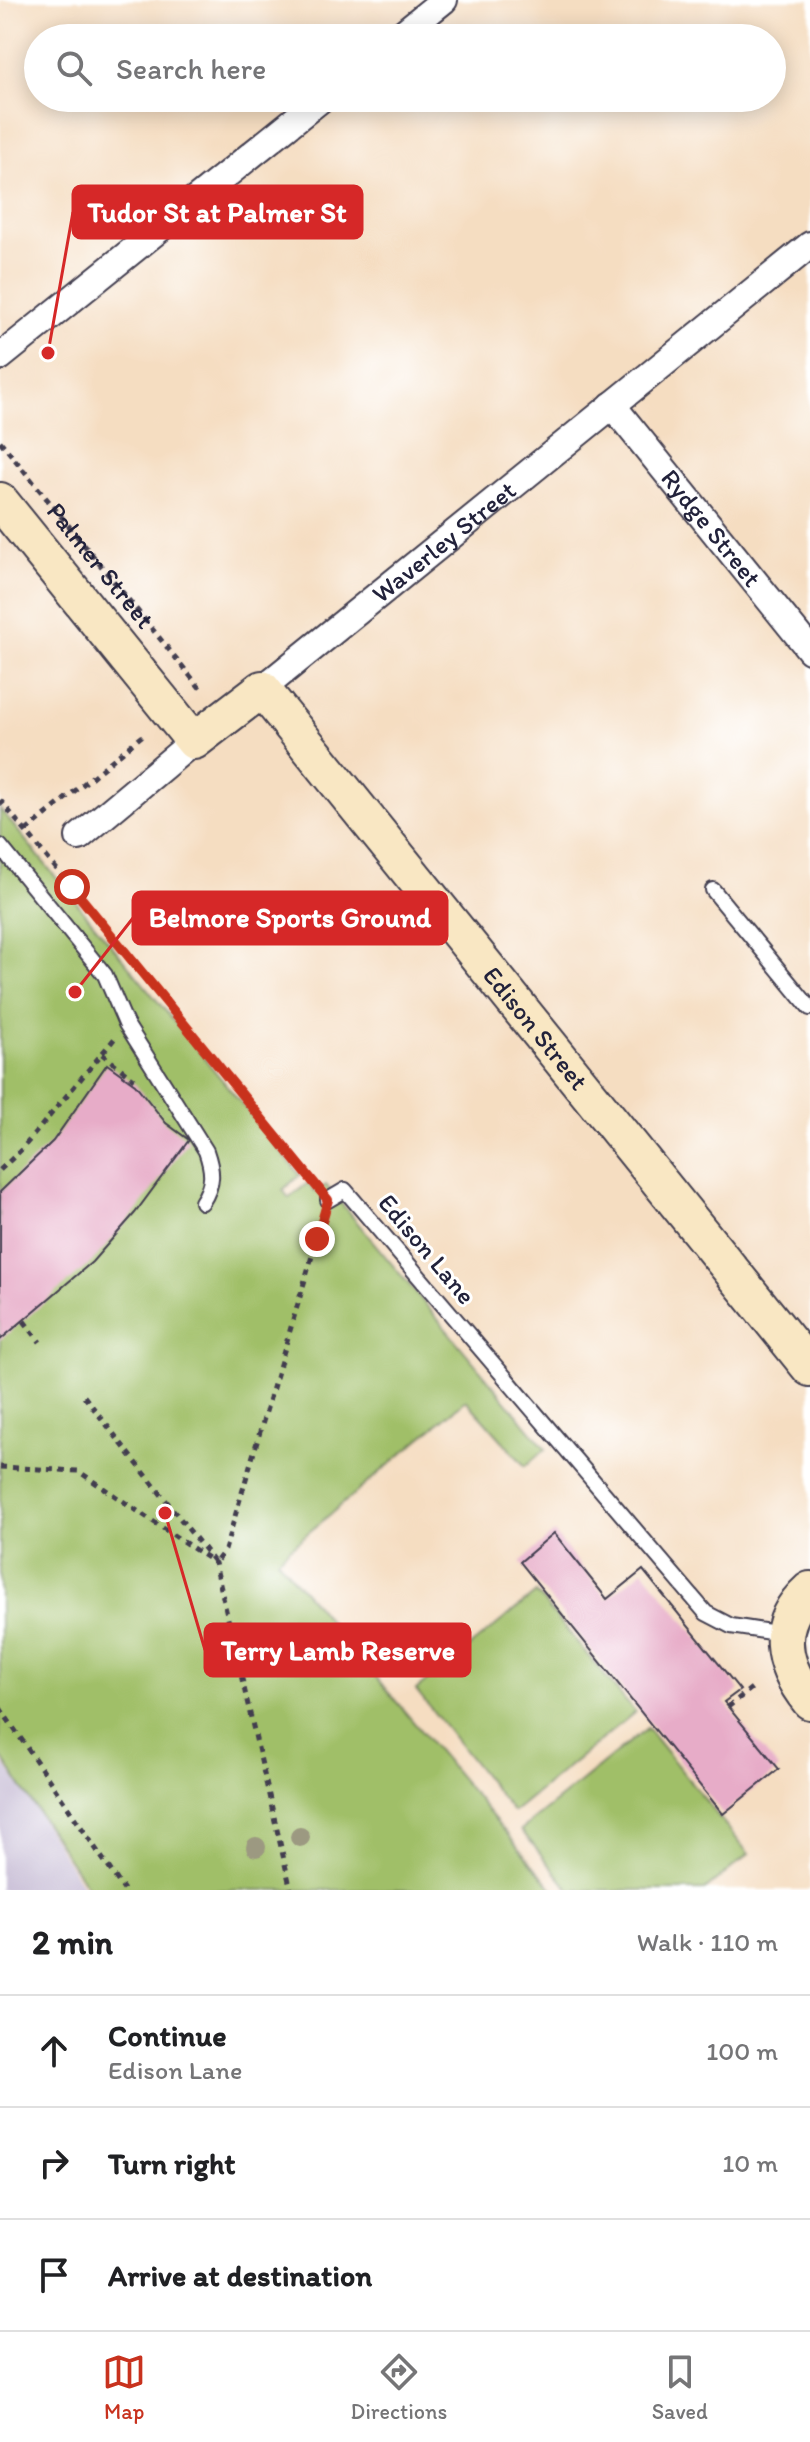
<!DOCTYPE html>
<meta charset="utf-8">
<style>
body{margin:0;font-family:Itim,sans-serif;background:#f6f6f6;color:#202124}
.stop{position:absolute;width:24px;height:24px;margin:-18px;border:6px solid #c8321e;border-radius:50%;background:#fff}
.stop.end{background:#c8321e;border-color:#fff;box-shadow:0 2px 8px #0008}
.list{margin:0;padding:0;list-style:none}
h2{display:flex;justify-content:space-between;align-items:center;height:104px;margin:0;padding:0 32px;font-size:34px}
h2 small{font-size:26px;font-weight:400;color:#757577}
.list li{display:grid;grid-template-columns:52px 1fr auto;gap:24px;align-items:center;box-sizing:border-box;height:112px;padding:0 32px;border-top:2px solid #e0e0e0}
.list b{display:block;font-size:30px;white-space:nowrap}
.list p{margin:0;font-size:26px;white-space:nowrap;color:#757577}
.list em{font-size:26px;font-style:normal;color:#757577}
.icon{flex:none;width:44px;height:44px;fill:none;stroke:currentColor;stroke-width:2;stroke-linecap:round;stroke-linejoin:round}
.map{position:relative;flex:none;width:810px;height:1890px;overflow:hidden}
.search{position:absolute;background:#fff;box-shadow:0 4px 20px #0003;left:24px;right:24px;top:24px;height:88px;display:flex;align-items:center;gap:20px;box-sizing:border-box;padding:0 28px;border-radius:44px;color:#757577;font-size:30px}
.sheet{height:440px;background:#fff}
nav{display:flex;justify-content:space-around;align-items:center;box-sizing:border-box;height:112px;border-top:2px solid #e0e0e0;background:#fff;font-size:22px;color:#757577}
nav a{display:grid;justify-items:center;gap:4px}
nav .on{color:#c8321e}
.map>svg:first-child{display:block}
.industrial{fill:#c9bfd7}
.green{fill:#a0bf67;stroke:#617051;stroke-width:2}
.building{fill:#e7acc8}
.lines{fill:none;stroke-linecap:round;stroke-linejoin:round}
.lane-casing{stroke:#423e4f;stroke-width:18}
.street-casing{stroke:#423e4f;stroke-width:30}
.secondary-casing{stroke:#423e4f;stroke-width:40}
.path{stroke:#423e4f;stroke-width:5;stroke-dasharray:6 6;stroke-linecap:butt}
.lane{stroke:#fff;stroke-width:14}
.street{stroke:#fff;stroke-width:26}
.secondary{stroke:#f9e7c3;stroke-width:36}
.tree{fill:#9c9981}
.route{stroke:#c8321e;stroke-width:10}
.labels{text-anchor:middle;dominant-baseline:central;stroke-width:6;stroke-linejoin:round;paint-order:stroke}
.street-label{font-size:26px;fill:#22223b;stroke:#fff}
.leader{fill:none;stroke:#d62828;stroke-width:3}
.callout-dot{fill:#d62828;stroke:#fff;stroke-width:3}
.callout{fill:#d62828;stroke:#d62828;stroke-width:3}
.callout-label{font-size:28px;text-anchor:middle;font-weight:bold;fill:#fff}
</style>
<div class="map">
<svg width="810" height="1890" viewBox="0 0 810 1890">
<rect width="100%" height="100%" fill="#fff"/>
<filter id="ink" filterUnits="userSpaceOnUse"><feTurbulence type="fractalNoise" baseFrequency=".0125" numOctaves="2"/><feDisplacementMap in="SourceGraphic" scale="16" xChannelSelector="R" yChannelSelector="G"/><feConvolveMatrix kernelMatrix="1 2 1 2 8 2 1 2 1" color-interpolation-filters="sRGB"/></filter>
<filter id="wash" filterUnits="userSpaceOnUse"><feTurbulence type="fractalNoise" baseFrequency=".006" numOctaves="4" result="noise"/><feDisplacementMap in="SourceGraphic" scale="32" xChannelSelector="R" yChannelSelector="G"/><feGaussianBlur stdDeviation="1.8" result="paint"/><feColorMatrix in="noise" values="0 0 0 0 0 0 0 0 0 0 0 0 0 0 0 0 0 1.4 0 .05"/><feComposite in="paint" operator="in"/></filter>
<g filter="url(#wash)">
<rect width="100%" height="100%" fill="#f5ddc1"/>
<!-- industrial -->
<polygon class="industrial" points="0,1758 23,1790 85,1890 0,1890"/>
<!-- green -->
<g class="green">
<polygon points="0,809 300,1175 283,1190 289,1198 308,1183 315,1192 326,1185 546,1449 525,1466 466,1400 277,1559 554,1890 89,1890 0,1754"/>
<polygon points="536,1593 635,1712 513,1812 416,1690"/>
<polygon points="647,1728 749,1854 705,1890 570,1890 521,1830"/>
</g>
<g id="blocks">
<!-- building -->
<g class="building">
<polygon points="107,1064 135,1084 166,1123 189,1140 135,1213 92,1262 0,1340 0,1192 53,1141"/>
<polygon points="554,1533 607,1599 643,1570 740,1690 724,1702 779,1769 723,1814 520,1562"/>
</g>
</g>
</g>
<g filter="url(#ink)">
<use href="#blocks" fill-opacity="0" stroke="#423e4f" stroke-width="2"/>
<g class="lines">
<defs>
<g id="lane">
<path d="M0 846 105 975 126 1024 206 1151C213 1171 214 1184 202 1202"/>
<polyline points="713,890 810,1008"/>
<polyline points="328,1200 345,1190 706,1613 731,1626 783,1634"/>
</g>
<g id="street">
<polyline points="397,38 444,0"/>
<polyline points="0,357 322,98"/>
<path id="s2" d="M612 405 810 650"/>
<path id="s3" d="M262 689 810 245"/>
<polyline points="79,837 194,741"/>
</g>
<g id="secondary">
<path id="s4" d="M0 501 194 741 262 689 810 1368"/>
<path d="M810 1590C772 1624 781 1665 810 1701"/>
</g>
</defs>
<!-- lane casing -->
<use href="#lane" class="lane-casing"/>
<!-- street casing -->
<use href="#street" class="street-casing"/>
<!-- secondary casing -->
<use href="#secondary" class="secondary-casing"/>
<!-- path -->
<g class="path">
<path id="s1" d="M0 441 200 688"/>
<polyline points="0,800 316,1186"/>
<polyline points="26,831 143,735"/>
<polyline points="102,1054 134,1079"/>
<polyline points="0,1170 21,1150 115,1038"/>
<polyline points="24,1321 40,1342"/>
<polyline points="84,1396 215,1563 225,1550 323,1219"/>
<polyline points="0,1467 78,1471 215,1563 291,1890"/>
<polyline points="728,1707 753,1687"/>
<polyline points="0,1708 124,1890"/>
</g>
<!-- lane -->
<use href="#lane" class="lane"/>
<!-- street -->
<use href="#street" class="street"/>
<!-- secondary -->
<use href="#secondary" class="secondary"/>
</g>
<!-- trees -->
<g class="tree">
<circle cx="300" cy="1837" r="10"/>
<circle cx="256" cy="1847" r="10"/>
</g>
</g>
<g class="lines" filter="url(#ink)">
<!-- route -->
<polyline class="route" points="72,887 328,1200 317,1239"/>
</g>
<g class="labels">
<!-- street labels -->
<g class="street-label">
<text stroke="none"><textPath href="#s2" startOffset="158">Rydge Street</textPath></text>
<text stroke="none"><textPath href="#s3" startOffset="234">Waverley Street</textPath></text>
<text stroke="none"><textPath href="#s1" startOffset="160">Palmer Street</textPath></text>
<text stroke="none"><textPath href="#s4" startOffset="830">Edison Street</textPath></text>
<text transform="translate(427 1249) rotate(50)">Edison Lane</text>
</g>
</g>
<!-- callouts -->
<path class="leader" d="M48 353L73 212M75 992L133 918M165 1513L205 1650"/>
<g class="callout-dot">
<circle cx="48" cy="353" r="8"/>
<circle cx="75" cy="992" r="8"/>
<circle cx="165" cy="1513" r="8"/>
</g>
<g class="callout">
<rect x="73" y="186" width="289" height="52" rx="8"/>
<rect x="133" y="892" width="314" height="52" rx="8"/>
<rect x="205" y="1624" width="265" height="52" rx="8"/>
</g>
<g class="callout-label">
<text x="217" y="222">Tudor St at Palmer St</text>
<text x="290" y="927">Belmore Sports Ground</text>
<text x="338" y="1660">Terry Lamb Reserve</text>
</g>
</svg>
<div class="stop" style="left:72px;top:887px"></div>
<div class="stop end" style="left:317px;top:1239px"></div>
<div class="search"><svg class="icon" aria-label="search" viewBox="0 0 24 24"><circle cx="10" cy="10" r="6"/><path d="M15 15l6 6"/></svg>Search here</div>
</div>
<section class="sheet">
<h2>2 min<small>Walk · 110 m</small></h2>
<ul class="list">
<li><svg class="icon" aria-label="ahead" viewBox="0 0 24 24"><path d="M12 20V5M6 11l6-6 6 6"/></svg><div><b>Continue</b><p>Edison Lane</p></div><em>100 m</em></li>
<li><svg class="icon" aria-label="right" viewBox="0 0 24 24"><path d="M7 20v-9h11M14 6l5 5-5 5"/></svg><div><b>Turn right</b></div><em>10 m</em></li>
<li><svg class="icon" aria-label="arrive" viewBox="0 0 24 24"><path d="M6 21V4h12l-3 4 3 4H6"/></svg><div><b>Arrive at destination</b></div></li>
</ul>
</section>
<nav>
<a class="on"><svg class="icon" aria-label="map" viewBox="0 0 24 24"><path d="M3 6l6-2 6 2 6-2v14l-6 2-6-2-6 2zM9 4v14M15 6v14"/></svg>Map</a>
<a><svg class="icon" aria-label="directions" viewBox="0 0 24 24"><path d="M12 3l9 9-9 9-9-9zM9 14v-3h6M13 9l2 2-2 2"/></svg>Directions</a>
<a><svg class="icon" aria-label="saved" viewBox="0 0 24 24"><path d="M7 4h10v16l-5-4-5 4z"/></svg>Saved</a>
</nav>
